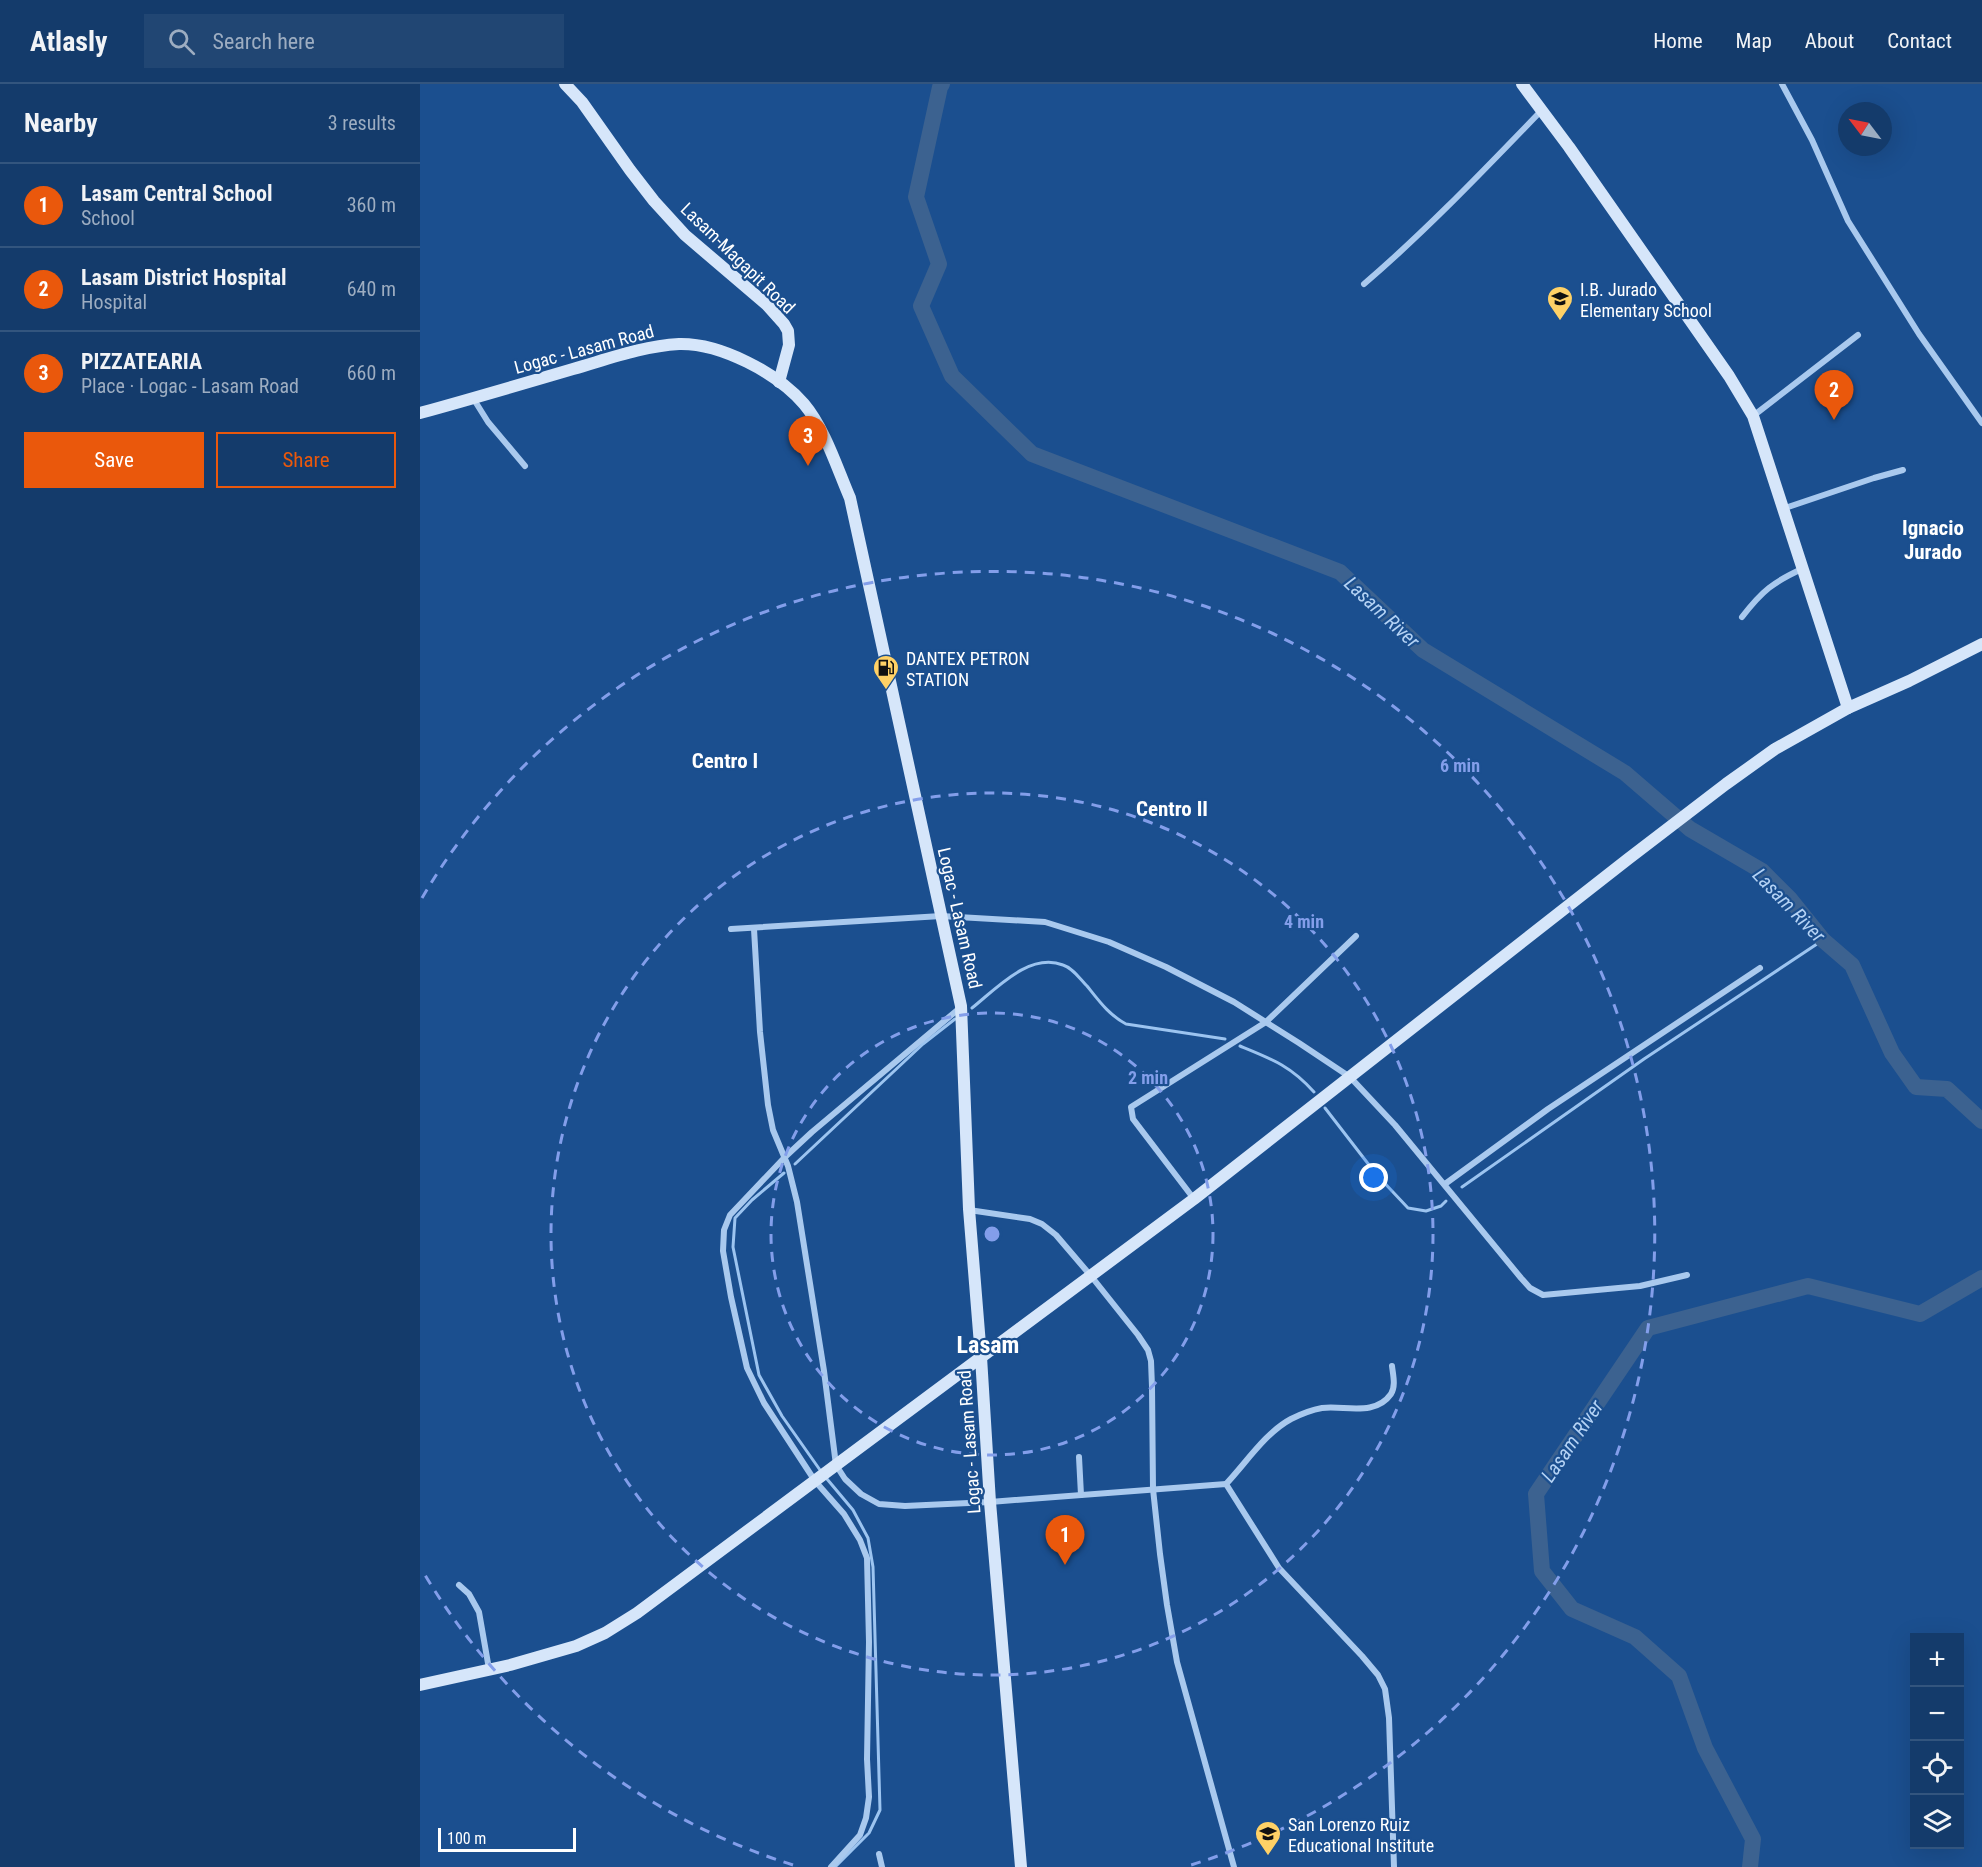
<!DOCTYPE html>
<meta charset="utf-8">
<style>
body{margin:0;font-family:"Roboto Condensed",sans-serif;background:#214673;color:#f1f3f6}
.controls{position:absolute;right:18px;bottom:18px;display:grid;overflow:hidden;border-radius:0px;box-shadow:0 6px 24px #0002}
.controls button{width:54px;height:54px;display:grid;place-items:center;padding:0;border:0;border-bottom:2px solid #33557e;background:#143b6b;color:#f1f3f6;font:30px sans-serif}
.compass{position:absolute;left:1418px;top:18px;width:54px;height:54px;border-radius:50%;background:#143b6b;box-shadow:0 6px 24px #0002;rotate:302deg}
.scale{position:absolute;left:18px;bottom:15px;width:138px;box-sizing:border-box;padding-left:6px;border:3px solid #fff;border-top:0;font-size:16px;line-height:21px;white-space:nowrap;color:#fff;-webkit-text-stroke:4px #1b4f8f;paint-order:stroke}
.you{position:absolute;left:954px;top:1094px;width:21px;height:21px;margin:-15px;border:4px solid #fff;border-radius:50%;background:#1a73e8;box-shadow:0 0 0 9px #1a73e833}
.badge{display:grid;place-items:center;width:39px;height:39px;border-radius:50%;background:#ea580c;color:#fff;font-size:20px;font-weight:700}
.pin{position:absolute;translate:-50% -50px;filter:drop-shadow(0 2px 3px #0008)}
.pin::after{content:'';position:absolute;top:32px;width:21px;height:18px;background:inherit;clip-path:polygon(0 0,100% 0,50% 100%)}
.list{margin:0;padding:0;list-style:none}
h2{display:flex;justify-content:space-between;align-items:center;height:78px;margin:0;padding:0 24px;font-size:26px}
h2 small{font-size:20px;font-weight:400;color:#9dadc1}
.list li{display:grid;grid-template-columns:39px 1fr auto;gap:18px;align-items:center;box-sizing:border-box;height:84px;padding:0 24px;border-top:2px solid #33557e}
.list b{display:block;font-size:22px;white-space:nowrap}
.list p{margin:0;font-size:20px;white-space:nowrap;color:#9dadc1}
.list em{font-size:20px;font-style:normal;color:#9dadc1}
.actions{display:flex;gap:12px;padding:18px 24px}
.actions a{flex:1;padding:14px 0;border:2px solid #ea580c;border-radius:0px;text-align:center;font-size:21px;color:#ea580c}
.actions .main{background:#ea580c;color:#fff}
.icon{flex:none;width:33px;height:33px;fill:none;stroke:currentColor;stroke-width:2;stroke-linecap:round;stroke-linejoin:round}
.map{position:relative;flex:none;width:1562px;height:1783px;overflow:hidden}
header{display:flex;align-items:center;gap:36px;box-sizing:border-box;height:84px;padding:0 30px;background:#143b6b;border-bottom:2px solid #33557e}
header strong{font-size:28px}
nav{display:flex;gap:33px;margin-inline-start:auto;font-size:21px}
.search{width:420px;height:54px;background:#214673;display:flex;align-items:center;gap:15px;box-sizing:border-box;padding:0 21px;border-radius:0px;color:#9dadc1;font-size:22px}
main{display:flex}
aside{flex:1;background:#143b6b}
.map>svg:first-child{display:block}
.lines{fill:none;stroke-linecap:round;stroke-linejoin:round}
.stream{stroke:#9cc4f0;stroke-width:3}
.river{stroke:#3c6290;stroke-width:16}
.street{stroke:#a9c9ee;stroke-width:6}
.secondary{stroke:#d6e6fa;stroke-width:12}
.ring{fill:none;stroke:#839eea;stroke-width:3;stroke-dasharray:10 8}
.labels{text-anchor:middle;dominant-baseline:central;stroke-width:4.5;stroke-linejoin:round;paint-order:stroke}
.street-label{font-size:18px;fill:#fff;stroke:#1b4f8f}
.poi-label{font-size:18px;fill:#fff;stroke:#1b4f8f;text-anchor:start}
.water-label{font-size:20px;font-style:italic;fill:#b5d3f5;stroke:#1b4f8f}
.quarter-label{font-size:21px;font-weight:bold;fill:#fff;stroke:#1b4f8f}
.district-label{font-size:24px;font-weight:bold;fill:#fff;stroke:#1b4f8f}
.centre{fill:#839eea;stroke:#1b4f8f;stroke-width:3}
.ring-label{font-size:18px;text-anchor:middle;font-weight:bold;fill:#839eea;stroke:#1b4f8f;stroke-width:4.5;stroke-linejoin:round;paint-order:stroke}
</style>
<header>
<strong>Atlasly</strong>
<div class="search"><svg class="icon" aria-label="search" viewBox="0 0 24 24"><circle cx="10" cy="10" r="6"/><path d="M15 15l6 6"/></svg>Search here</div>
<nav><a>Home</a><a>Map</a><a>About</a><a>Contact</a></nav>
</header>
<main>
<aside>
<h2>Nearby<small>3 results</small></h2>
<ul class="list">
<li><span class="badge">1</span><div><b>Lasam Central School</b><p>School</p></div><em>360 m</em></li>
<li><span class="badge">2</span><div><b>Lasam District Hospital</b><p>Hospital</p></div><em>640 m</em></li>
<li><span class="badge">3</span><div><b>PIZZATEARIA</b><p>Place · Logac - Lasam Road</p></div><em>660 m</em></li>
</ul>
<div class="actions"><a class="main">Save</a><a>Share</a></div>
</aside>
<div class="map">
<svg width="1562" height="1783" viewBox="0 0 1562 1783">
<rect width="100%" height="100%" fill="#1b4f8f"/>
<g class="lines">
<!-- stream -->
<g class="stream">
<path d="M552 924C576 905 609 868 643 881 653 884 660 895 667 902 679 917 689 931 706 940L805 955"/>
<path d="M820 962C852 975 871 982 894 1008"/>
<polyline points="905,1024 956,1090 988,1124 1006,1127 1021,1122 1026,1117"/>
<polyline points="375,1080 503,960 535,935"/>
<polyline points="364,1089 332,1116 315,1134 313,1163 339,1291 362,1332 400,1386"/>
<polyline points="1042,1103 1224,975 1403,856"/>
<polyline points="407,1395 433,1426 448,1454 453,1483 460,1726 449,1749 415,1783"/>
</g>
<!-- river -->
<g class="river">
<polyline points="522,0 520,3 496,113 519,180 501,222 532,292 612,370 920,488 1003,566 1205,689 1270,745 1342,787 1370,815 1403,856 1432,881 1472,969 1496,1003 1527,1005 1562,1037"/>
<polyline points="1330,1783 1333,1755 1285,1664 1259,1592 1215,1553 1152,1525 1122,1487 1116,1410 1228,1244 1388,1202 1500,1230 1562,1194"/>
</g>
<!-- street -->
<g class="street">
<polyline points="1362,0 1392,56 1428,137 1499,250 1562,339"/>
<path d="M944 200C1007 146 1063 87 1121 27"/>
<polyline points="53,314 68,338 105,382"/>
<polyline points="1333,332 1438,251"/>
<polyline points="1365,424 1454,394 1483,386"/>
<path d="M1322 533C1342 507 1353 498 1384 484"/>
<polyline points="311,845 521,832 625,838 689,858 746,883 814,918 879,959 930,993 975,1041 1101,1194 1110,1204 1123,1211 1220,1202 1267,1191"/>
<polyline points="334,845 340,948 348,1021 353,1046 368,1082 377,1118 404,1287 416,1381 425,1395 441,1410 459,1420 485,1422 570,1418 806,1400 859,1484 942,1572 958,1591 965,1605 969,1634 974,1783"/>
<polyline points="1025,1100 1128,1025 1340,884"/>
<polyline points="774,1115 713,1035 711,1023 846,938 936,852"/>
<polyline points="549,1126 610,1135 622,1140 636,1151 671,1192 718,1251 728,1266 731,1277 732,1303 733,1405 740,1470 747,1521 757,1578 814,1783"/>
<polyline points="659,1373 661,1411"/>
<path d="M806 1400C826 1379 845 1349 871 1335 881 1330 891 1326 902 1324 924 1321 955 1333 971 1310 976 1302 973 1291 972 1282"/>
<polyline points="39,1501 49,1510 59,1528 69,1585"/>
<polyline points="459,1770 462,1783"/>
<polyline points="411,1783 440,1751 446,1734 449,1713 447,1675 449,1558 447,1474 440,1456 424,1430 395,1397 344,1319 327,1284 311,1213 303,1167 304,1146 310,1131 365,1073 392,1048 541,923"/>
</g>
<!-- secondary -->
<g class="secondary">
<polyline points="145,0 162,18 210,86 234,117 265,151 347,221 364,240 368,247 369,261 359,298"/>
<path d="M0 329C51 315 102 300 153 285 188 275 223 262 259 260 301 259 357 289 384 320 405 345 417 384 430 414L541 922 549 1125 561 1273 570 1418 601 1783"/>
<polyline points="1428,624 1489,597 1562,560"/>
<polyline points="0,1601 90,1581 156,1562 185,1549 217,1529 774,1115 1208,775 1306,700 1355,665 1428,624 1333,332 1309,292 1149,63 1102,0"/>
</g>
</g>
<!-- distance rings -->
<g class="ring">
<circle cx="572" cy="1150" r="221"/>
<circle cx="572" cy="1150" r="441"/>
<path d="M373 1781A662 662 0 0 1 2 1486M2 814A662 662 0 1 1 771 1781"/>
</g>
<!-- icons -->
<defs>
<symbol id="school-pin" viewBox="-11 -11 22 30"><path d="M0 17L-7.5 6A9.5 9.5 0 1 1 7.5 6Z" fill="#ffd166" stroke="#1b4f8f"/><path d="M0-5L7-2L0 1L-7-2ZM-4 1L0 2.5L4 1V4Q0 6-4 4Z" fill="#111"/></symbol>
<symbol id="fuel-pin" viewBox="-11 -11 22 30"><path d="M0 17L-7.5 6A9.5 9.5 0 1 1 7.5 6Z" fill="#ffd166" stroke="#1b4f8f"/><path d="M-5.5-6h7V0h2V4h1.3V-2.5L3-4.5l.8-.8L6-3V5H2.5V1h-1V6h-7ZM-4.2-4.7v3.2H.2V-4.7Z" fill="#111"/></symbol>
</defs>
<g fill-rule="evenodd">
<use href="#school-pin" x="1125" y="200" width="30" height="40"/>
<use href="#fuel-pin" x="451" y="569" width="30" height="40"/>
<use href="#school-pin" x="833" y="1735" width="30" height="40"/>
</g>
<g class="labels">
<!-- street labels -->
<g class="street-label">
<text transform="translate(318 174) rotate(44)">Lasam-Magapit Road</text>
<text transform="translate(164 265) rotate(-15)">Logac - Lasam Road</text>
<text transform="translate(540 834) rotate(77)">Logac - Lasam Road</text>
<text transform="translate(549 1358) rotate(-94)">Logac - Lasam Road</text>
</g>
<!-- poi labels -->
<g class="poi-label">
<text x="1160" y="205">I.B. Jurado<tspan x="1160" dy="21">Elementary School</tspan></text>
<text x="486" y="574">DANTEX PETRON<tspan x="486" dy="21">STATION</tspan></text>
<text x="868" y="1740">San Lorenzo Ruiz<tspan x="868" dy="21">Educational Institute</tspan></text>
</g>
<!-- water labels -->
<g class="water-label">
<text transform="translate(962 528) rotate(43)">Lasam River</text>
<text transform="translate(1369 821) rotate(46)">Lasam River</text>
<text transform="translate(1152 1357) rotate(-56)">Lasam River</text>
</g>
<!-- quarter labels -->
<g class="quarter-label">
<text x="1513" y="444">Ignacio<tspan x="1513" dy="24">Jurado</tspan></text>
<text x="305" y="677">Centro I</text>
<text x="752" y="725">Centro II</text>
</g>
<!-- district labels -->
<g class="district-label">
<text x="568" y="1261">Lasam</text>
</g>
</g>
<circle cx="572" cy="1150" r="9" class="centre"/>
<g class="ring-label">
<text x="1040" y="688">6 min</text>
<text x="884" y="844">4 min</text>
<text x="728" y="1000">2 min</text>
</g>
</svg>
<div class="controls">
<button>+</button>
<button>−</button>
<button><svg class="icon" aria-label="locate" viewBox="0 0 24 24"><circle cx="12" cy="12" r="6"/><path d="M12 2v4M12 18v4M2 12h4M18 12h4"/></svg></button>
<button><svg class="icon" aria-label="layers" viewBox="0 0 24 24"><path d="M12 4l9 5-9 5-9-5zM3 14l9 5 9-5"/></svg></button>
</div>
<svg class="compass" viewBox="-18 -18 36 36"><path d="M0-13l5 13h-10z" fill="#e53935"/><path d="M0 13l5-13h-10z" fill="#9dadc1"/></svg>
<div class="scale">100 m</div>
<div class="you"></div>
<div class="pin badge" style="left:645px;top:1481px">1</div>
<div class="pin badge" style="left:1414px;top:336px">2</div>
<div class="pin badge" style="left:388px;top:382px">3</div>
</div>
</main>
